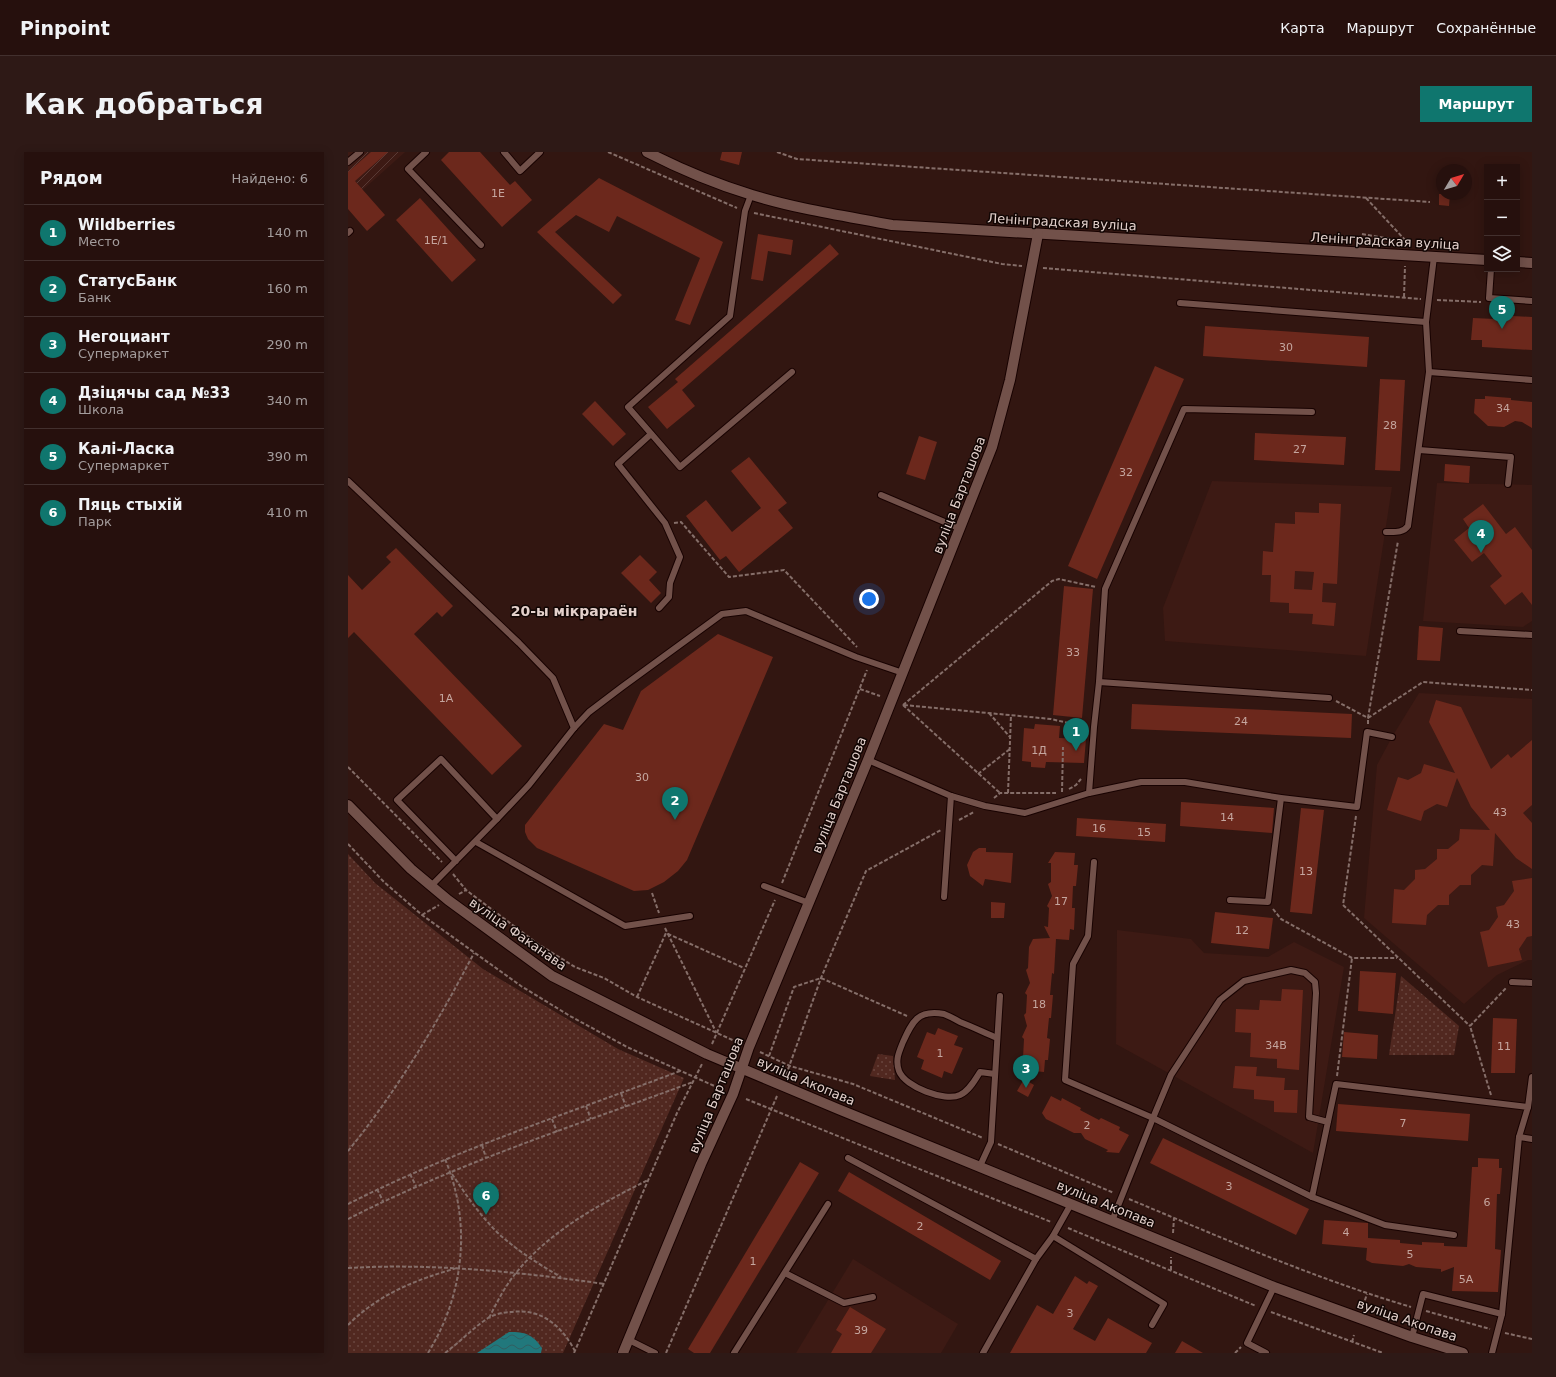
<!DOCTYPE html>
<html lang="ru">
<meta charset="utf-8">
<style>
body{margin:0;font-family:"DejaVu Sans",sans-serif;background:#2e1916;color:#f1f3f6}
.controls{position:absolute;right:12px;top:12px;display:grid;overflow:hidden;border-radius:0px;box-shadow:0 2px 10px #0003}
.controls button{width:36px;height:36px;display:grid;place-items:center;padding:0;border:0;border-bottom:1px solid #42302e;background:#26100d;color:#f1f3f6;font:20px sans-serif}
.compass{position:absolute;left:1088px;top:12px;width:36px;height:36px;border-radius:50%;background:#26100d;box-shadow:0 2px 10px #0003;rotate:52deg}
.you{position:absolute;left:521px;top:447px;width:14px;height:14px;margin:-10px;border:3px solid #fff;border-radius:50%;background:#1a73e8;box-shadow:0 0 0 6px #1a73e833}
.badge{display:grid;place-items:center;width:26px;height:26px;border-radius:50%;background:#0f766e;color:#fff;font-size:13px;font-weight:700}
.pin{position:absolute;translate:-50% -33px;filter:drop-shadow(0 1px 2px #0008)}
.pin::after{content:'';position:absolute;top:21px;width:14px;height:12px;background:inherit;clip-path:polygon(0 0,100% 0,50% 100%)}
.list{margin:0;padding:0;list-style:none}
h2{display:flex;justify-content:space-between;align-items:center;height:52px;margin:0;padding:0 16px;font-size:17px}
h2 small{font-size:13px;font-weight:400;color:#a49d9d}
.list li{display:grid;grid-template-columns:26px 1fr auto;gap:12px;align-items:center;box-sizing:border-box;height:56px;padding:0 16px;border-top:1px solid #42302e}
.list b{display:block;font-size:15px;white-space:nowrap}
.list p{margin:0;font-size:13px;white-space:nowrap;color:#a49d9d}
.list em{font-size:13px;font-style:normal;color:#a49d9d}
.icon{flex:none;width:22px;height:22px;fill:none;stroke:currentColor;stroke-width:2;stroke-linecap:round;stroke-linejoin:round}
.map{position:relative;flex:none;width:1184px;height:1201px;overflow:hidden;border-radius:0px}
header{display:flex;align-items:center;gap:24px;box-sizing:border-box;height:56px;padding:0 20px;background:#26100d;border-bottom:1px solid #42302e}
header strong{font-size:19px}
nav{display:flex;gap:22px;margin-inline-start:auto;font-size:14px}
.intro{display:flex;align-items:center;justify-content:space-between;box-sizing:border-box;height:96px;padding:0 24px}
h1{margin:0;font-size:28px}
.button{padding:10px 18px;border-radius:0px;background:#0f766e;color:#fff;font-size:14px;font-weight:700}
main{display:flex;gap:24px;padding:0 24px}
aside{flex:1;background:#26100d;border-radius:0px;box-shadow:0 2px 10px #0003}
.map>svg:first-child{display:block}
.built{fill:#3d1a14}
.industrial{fill:url(#industrial-furrows)}
.grass{fill:url(#grass-dots)}
.water{fill:url(#water-waves)}
.building{fill:#6c281c;fill-rule:evenodd}
.lines{fill:none;stroke-linecap:round;stroke-linejoin:round}
.lane-casing{stroke:#180201;stroke-width:8}
.secondary-casing{stroke:#180201;stroke-width:12}
.path{stroke:#856e69;stroke-width:2;stroke-dasharray:4 2;stroke-linecap:butt}
.lane{stroke:#72514a;stroke-width:6}
.secondary{stroke:#72514a;stroke-width:10}
.labels{text-anchor:middle;dominant-baseline:central;stroke-width:3;stroke-linejoin:round;paint-order:stroke}
.number-label{font-size:11px;fill:#c5a69f}
.street-label{font-size:13px;fill:#e3d0cb;stroke:#110604}
.neighbourhood-label{font-size:14px;font-weight:bold;fill:#e3d0cb;stroke:#110604}
</style>
<header>
<strong>Pinpoint</strong>
<nav><a>Карта</a><a>Маршрут</a><a>Сохранённые</a></nav>
</header>
<div class="intro"><h1>Как добраться</h1><a class="button">Маршрут</a></div>
<main>
<aside>
<h2>Рядом<small>Найдено: 6</small></h2>
<ul class="list">
<li><span class="badge">1</span><div><b>Wildberries</b><p>Место</p></div><em>140 m</em></li>
<li><span class="badge">2</span><div><b>СтатусБанк</b><p>Банк</p></div><em>160 m</em></li>
<li><span class="badge">3</span><div><b>Негоциант</b><p>Супермаркет</p></div><em>290 m</em></li>
<li><span class="badge">4</span><div><b>Дзіцячы сад №33</b><p>Школа</p></div><em>340 m</em></li>
<li><span class="badge">5</span><div><b>Калі-Ласка</b><p>Супермаркет</p></div><em>390 m</em></li>
<li><span class="badge">6</span><div><b>Пяць стыхій</b><p>Парк</p></div><em>410 m</em></li>
</ul>
</aside>
<div class="map">
<svg width="1184" height="1201" viewBox="0 0 1184 1201">
<defs>
<pattern id="industrial-furrows" width="10" height="10" patternUnits="userSpaceOnUse"><rect width="10" height="10" fill="#3d1a14"/><path d="M-1 1l2-2M0 10L10 0M9 11l2-2" fill="none" stroke="#593a35"/></pattern>
<pattern id="grass-dots" width="8" height="8" patternUnits="userSpaceOnUse"><rect width="8" height="8" fill="#512820"/><path d="M2 2h.1M6 6h.1" fill="none" stroke="#6a463f" stroke-width="1.8" stroke-linecap="round"/></pattern>
<pattern id="water-waves" width="16" height="10" patternUnits="userSpaceOnUse"><rect width="16" height="10" fill="#21787c"/><path d="M0 5q4-4 8 0t8 0" fill="none" stroke="#315e60"/></pattern>
</defs>
<rect width="100%" height="100%" fill="#321611"/>
<!-- built -->
<g class="built">
<polygon points="864,329 1044,335 1018,504 817,489 815,456"/>
<polygon points="1089,331 1184,333 1184,469 1175,475 1075,469"/>
<polygon points="1071,541 1184,547 1184,808 1180,808 1149,823 1116,852 1016,766 1029,613 1044,585"/>
<polygon points="769,778 843,787 856,801 920,805 946,790 996,815 965,1001 768,892"/>
<polygon points="505,1107 610,1172 593,1201 448,1201"/>
</g>
<!-- industrial -->
<polygon class="industrial" points="0,0 57,0 0,51"/>
<!-- grass -->
<g class="grass">
<polygon points="0,702 27,731 135,817 270,897 336,926 215,1201 0,1201"/>
<polygon points="1053,824 1111,874 1106,903 1041,903"/>
<polygon points="530,902 545,904 547,928 522,924"/>
</g>
<!-- water -->
<path class="water" d="M161 1180C178 1180 184 1182 194 1196L193 1201H129Z"/>
<!-- building -->
<g class="building">
<polygon points="23,0 40,0 7,29 37,63 19,79 0,57 0,20"/>
<polygon points="101,0 132,0 162,33 167,29 184,48 154,75 93,8"/>
<polygon points="374,0 394,0 391,13 372,8"/>
<polygon points="251,26 375,90 342,173 327,168 352,106 269,64 261,80 228,63 207,80 274,143 265,152 189,80"/>
<polygon points="1091,42 1102,42 1101,54 1091,53"/>
<polygon points="72,46 128,108 104,130 48,68"/>
<polygon points="410,82 445,88 443,103 420,99 415,129 403,127"/>
<polygon points="482,92 491,102 334,238 347,254 319,277 300,255 330,230 327,227"/>
<polygon points="1147,163 1184,165 1184,198 1134,195 1134,188 1123,188 1125,166 1147,167"/>
<polygon points="857,174 1021,185 1019,215 855,204"/>
<polygon points="807,214 836,227 749,427 720,414"/>
<polygon points="1032,227 1057,228 1052,319 1027,318"/>
<polygon points="1137,244 1163,246 1163,248 1184,250 1184,276 1174,270 1167,269 1156,275 1140,274 1126,261 1127,247 1137,247"/>
<polygon points="247,249 278,282 265,294 234,262"/>
<polygon points="907,281 998,285 996,313 906,308"/>
<polygon points="571,284 589,290 577,328 558,322"/>
<polygon points="401,305 439,351 430,358 445,376 391,420 378,404 372,408 338,364 358,348 384,380 413,356 383,319"/>
<polygon points="1097,312 1122,314 1121,331 1096,329"/>
<path d="M971 351 993 352 989 432 975 431 974 450 988 451 986 474 964 472 965 462 941 461V451L922 450 923 423H914L915 399 925 400 927 371 947 372V360L971 361ZM947 419 966 420 964 438 946 437Z"/>
<polygon points="1135,352 1158,382 1167,375 1184,398 1184,453 1174,440 1157,453 1142,434 1154,424 1136,401 1124,410 1106,388 1121,376 1115,367"/>
<polygon points="48,396 105,454 94,465 89,460 66,482 174,594 144,623 6,480 0,486 0,423 14,438 43,410 38,405"/>
<polygon points="292,403 309,420 301,428 313,441 303,451 273,421"/>
<polygon points="716,434 745,437 734,566 705,563"/>
<polygon points="1071,474 1095,476 1092,509 1069,508"/>
<polygon points="370,482 425,505 339,708 330,719 316,730 300,738 286,739 189,696 180,687 177,680 177,673 256,572 275,578 293,539"/>
<polygon points="1088,548 1113,555 1143,617 1160,602 1163,606 1184,588 1184,653 1175,661 1184,671 1184,717 1168,706 1147,681 1145,714 1134,713 1123,723 1123,733 1112,733 1101,743 1101,753 1090,753 1079,763 1078,773 1044,771 1046,737 1056,738 1067,727 1067,718 1077,717 1089,707 1089,697 1100,697 1111,688 1112,677 1142,678 1123,655 1109,626 1099,655 1089,652 1076,659 1073,669 1039,658 1050,625 1060,628 1073,621 1076,612 1107,621 1081,570"/>
<polygon points="784,552 1004,562 1003,586 783,577"/>
<polygon points="687,572 712,574 711,586 738,587 736,611 698,610 697,616 683,615 683,610 674,609 676,576 686,577"/>
<polygon points="833,650 926,656 924,681 832,674"/>
<polygon points="953,656 976,658 964,762 942,760"/>
<polygon points="729,666 818,672 817,690 728,684"/>
<polygon points="631,696 638,696 638,700 665,701 663,731 637,727 635,734 622,724 619,713 625,700"/>
<polygon points="707,700 727,701 726,713 730,713 728,734 725,734 724,756 727,756 726,778 722,777 721,788 708,787 706,822 704,821 702,843 705,843 703,866 701,866 699,886 702,887 700,908 697,908 696,920 676,918 673,906 675,906 676,887 674,885 679,874 676,863 678,861 679,843 677,841 682,831 678,818 680,816 681,795 685,787 702,786 696,774 700,775 701,756 699,754 704,744 700,732 703,730 703,711 700,711"/>
<polygon points="1184,726 1184,784 1179,785 1171,797 1174,808 1140,815 1132,780 1141,778 1150,765 1148,755 1156,753 1166,739 1164,729"/>
<polygon points="643,750 657,751 656,766 643,766"/>
<polygon points="867,760 925,766 921,797 863,791"/>
<polygon points="1012,819 1048,821 1045,862 1010,859"/>
<polygon points="934,837 955,838 951,918 929,916 929,907 902,905 903,881 887,880 888,857 911,858 912,848 933,849"/>
<polygon points="1145,866 1169,867 1167,921 1143,921"/>
<polygon points="590,876 610,884 606,893 615,896 604,922 596,919 594,926 573,917 576,908 569,905 579,880 587,883"/>
<polygon points="996,880 1030,883 1029,907 994,905"/>
<polygon points="887,914 909,915 908,924 937,926 936,938 950,938 949,961 926,960 926,949 906,947 906,938 885,936"/>
<polygon points="676,927 686,933 680,945 669,939"/>
<polygon points="703,944 713,949 714,946 733,956 732,958 751,968 753,966 772,975 771,978 781,983 771,1001 758,1000 760,998 737,987 733,981 726,981 698,967 694,961"/>
<polygon points="990,952 1122,962 1120,989 988,979"/>
<polygon points="815,986 961,1057 948,1083 802,1011"/>
<polygon points="1130,1006 1151,1007 1151,1016 1154,1016 1152,1042 1149,1042 1147,1097 1153,1098 1150,1140 1104,1139 1106,1115 1093,1120 1093,1117 1068,1115 1061,1112 1055,1114 1024,1111 1018,1108 1019,1096 974,1092 976,1068 1020,1071 1020,1086 1052,1088 1052,1091 1074,1093 1074,1090 1096,1091 1096,1094 1119,1095 1124,1015 1130,1015"/>
<polygon points="452,1010 471,1021 362,1201 346,1201 340,1197"/>
<polygon points="501,1020 653,1109 642,1128 490,1039"/>
<polygon points="727,1124 739,1132 741,1129 750,1134 725,1177 747,1189 760,1166 804,1191 798,1201 662,1201 689,1153 705,1162"/>
<polygon points="502,1155 538,1177 523,1201 483,1201 494,1182 488,1178"/>
<polygon points="834,1189 855,1201 827,1201"/>
</g>
<g class="lines">
<defs>
<g id="lane">
<polyline points="78,0 60,17 133,93"/>
<polyline points="156,0 172,19 192,0"/>
<polyline points="0,10 12,0"/>
<polyline points="403,43 397,59 382,164 280,255 332,315 444,220"/>
<polyline points="0,81 2,79"/>
<polyline points="1143,117 1141,146 1184,149"/>
<polyline points="832,151 1078,170"/>
<polyline points="1081,220 1184,228"/>
<polyline points="303,282 270,312 317,371 332,405 322,431 321,445 311,456"/>
<polyline points="1071,298 1163,305 1160,332"/>
<polyline points="0,329 171,491 205,526 226,576"/>
<polyline points="533,343 613,377"/>
<path d="M1038 380C1047 380 1055 381 1060 374L1081 220 1078 170 1086 105"/>
<polyline points="1112,479 1184,483"/>
<polyline points="751,530 981,546"/>
<polyline points="520,608 603,644 637,654 677,661 741,641 746,575 751,530 757,437 836,257 964,260"/>
<polyline points="741,641 793,630 837,630 933,646 1009,655 1019,580 1044,585"/>
<polyline points="149,667 181,633 226,576 241,560 274,535 374,462 398,459 508,505 555,521"/>
<polyline points="128,690 277,774 342,764"/>
<polyline points="746,710 740,784 725,812 717,928 805,966 764,1069"/>
<polyline points="83,734 149,667 93,607 49,648 108,709"/>
<polyline points="416,734 461,751"/>
<polyline points="596,745 603,644"/>
<polyline points="882,748 920,750 933,646"/>
<polyline points="1164,830 1184,831"/>
<path d="M647 922 632 920C627 928 621 939 612 943 597 950 557 935 551 919 547 908 551 900 555 890 564 870 570 857 596 862 601 864 607 867 612 870 625 875 637 881 649 886"/>
<polyline points="1180,955 1184,925"/>
<polyline points="980,970 961,965 968,841 967,830 957,821 943,818 896,829 872,848 823,923 805,966 964,1045 988,932 1180,955 1171,985 1154,1162 1144,1201"/>
<polyline points="1171,985 1184,987"/>
<polyline points="500,1006 688,1107"/>
<polyline points="632,1014 643,990 652,844"/>
<polyline points="964,1045 1037,1073 1106,1083"/>
<polyline points="705,1084 816,1152 804,1173"/>
<polyline points="437,1121 496,1151 525,1145"/>
<polyline points="1064,1185 1075,1142 1154,1162"/>
<polyline points="281,1188 307,1201"/>
<polyline points="386,1201 480,1052"/>
<polyline points="635,1201 688,1107 705,1084 723,1052"/>
<polyline points="918,1201 899,1191 926,1135"/>
</g>
<g id="secondary">
<path d="M299 0C332 17 368 32 404 43 449 57 497 64 544 73L1139 108"/>
<polyline points="1169,110 1184,111"/>
<polyline points="0,653 63,717 100,748 204,824 359,902 490,957 926,1135 1064,1185 1115,1201"/>
<polyline points="275,1201 353,1012 385,942 401,895 520,608 644,295 662,228 690,82"/>
</g>
</defs>
<!-- lane casing -->
<use href="#lane" class="lane-casing"/>
<!-- secondary casing -->
<use href="#secondary" class="secondary-casing"/>
<!-- path -->
<g class="path">
<polyline points="260,0 389,56"/>
<polyline points="429,0 449,7 1082,50"/>
<polyline points="1018,46 1058,89 1058,92"/>
<polyline points="406,61 654,112 674,114"/>
<polyline points="1014,82 1056,89"/>
<polyline points="695,116 1073,147"/>
<polyline points="1056,145 1057,114"/>
<polyline points="1089,148 1133,150"/>
<polyline points="326,371 333,370 381,425 436,418 509,495"/>
<polyline points="512,537 532,544"/>
<polyline points="988,549 1020,566 1050,389"/>
<polyline points="555,553 704,429 711,427 748,435"/>
<polyline points="555,553 652,641"/>
<polyline points="556,553 703,567 738,575"/>
<polyline points="641,561 662,585"/>
<polyline points="1020,572 1020,566 1075,530 1184,538"/>
<polyline points="0,615 94,710"/>
<polyline points="630,622 662,597"/>
<polyline points="721,637 728,633 733,627"/>
<polyline points="714,640 715,595"/>
<polyline points="660,641 663,563"/>
<polyline points="646,646 652,641 708,641"/>
<polyline points="1008,664 995,753 1122,874"/>
<polyline points="611,668 626,660"/>
<polyline points="0,692 36,730 74,763 173,834 222,864 279,895 371,936"/>
<polyline points="105,722 118,738 190,792 227,815 256,826 289,845 389,890"/>
<polyline points="434,731 519,518"/>
<polyline points="304,741 311,761"/>
<polyline points="111,742 118,738"/>
<polyline points="925,757 933,767 1004,806 1049,806"/>
<polyline points="74,763 91,753"/>
<polyline points="317,776 368,880"/>
<polyline points="289,845 318,781 396,816"/>
<polyline points="364,892 427,748"/>
<polyline points="412,900 442,914 505,932 635,986"/>
<polyline points="421,904 446,835 473,826 559,864"/>
<polyline points="438,923 473,826 518,719 593,678"/>
<polyline points="989,924 1004,806"/>
<polyline points="273,941 278,955"/>
<polyline points="1143,943 1122,874 1158,836"/>
<polyline points="398,947 703,1070"/>
<polyline points="238,954 243,967"/>
<polyline points="204,967 209,980"/>
<polyline points="650,992 766,1041"/>
<polyline points="134,993 138,1006"/>
<path d="M0 999C49 939 90 870 126 801"/>
<polyline points="62,1022 68,1034"/>
<path d="M104 1022C118 1043 133 1065 152 1083 170 1099 192 1113 213 1125"/>
<polyline points="29,1037 35,1049"/>
<path d="M781 1047C874 1086 966 1126 1063 1155"/>
<path d="M0 1052C107 998 221 961 332 919"/>
<path d="M0 1067C110 1011 229 973 345 930"/>
<polyline points="720,1076 908,1154"/>
<polyline points="825,1081 826,1066"/>
<path d="M0 1116C86 1111 171 1120 257 1132"/>
<polyline points="823,1118 823,1105"/>
<polyline points="1015,1154 1019,1142"/>
<polyline points="1078,1159 1142,1177"/>
<polyline points="923,1160 1035,1201"/>
<path d="M141 1166C148 1152 155 1138 164 1126 198 1081 250 1053 300 1028"/>
<path d="M0 1173C31 1142 67 1128 109 1116"/>
<polyline points="1157,1181 1184,1187"/>
<polyline points="1004,1190 1006,1183"/>
<path d="M80 1201C116 1143 124 1071 97 1007"/>
<path d="M97 1201C112 1190 125 1176 140 1166 147 1162 156 1160 164 1160 193 1156 214 1174 227 1199"/>
<polyline points="226,1201 329,961 354,912"/>
<polyline points="318,1201 429,944"/>
<polyline points="887,1201 893,1195"/>
</g>
<!-- lane -->
<use href="#lane" class="lane"/>
<!-- secondary -->
<use href="#secondary" class="secondary"/>
</g>
<g class="labels">
<!-- number labels -->
<g class="number-label">
<text x="150" y="41">1Е</text>
<text x="88" y="88">1Е/1</text>
<text x="938" y="195">30</text>
<text x="1155" y="256">34</text>
<text x="1042" y="273">28</text>
<text x="952" y="297">27</text>
<text x="778" y="320">32</text>
<text x="725" y="500">33</text>
<text x="98" y="546">1А</text>
<text x="893" y="569">24</text>
<text x="691" y="598">1Д</text>
<text x="294" y="625">30</text>
<text x="1152" y="660">43</text>
<text x="879" y="665">14</text>
<text x="751" y="676">16</text>
<text x="796" y="680">15</text>
<text x="958" y="719">13</text>
<text x="713" y="749">17</text>
<text x="1165" y="772">43</text>
<text x="894" y="778">12</text>
<text x="691" y="852">18</text>
<text x="928" y="893">34В</text>
<text x="1156" y="894">11</text>
<text x="592" y="901">1</text>
<text x="1055" y="971">7</text>
<text x="739" y="973">2</text>
<text x="881" y="1034">3</text>
<text x="1139" y="1050">6</text>
<text x="572" y="1074">2</text>
<text x="998" y="1080">4</text>
<text x="1062" y="1102">5</text>
<text x="405" y="1109">1</text>
<text x="1118" y="1127">5А</text>
<text x="722" y="1161">3</text>
<text x="513" y="1178">39</text>
</g>
<!-- street labels -->
<g class="street-label">
<text transform="translate(714 70) rotate(3)">Ленінградская вуліца</text>
<text transform="translate(1037 89) rotate(3)">Ленінградская вуліца</text>
<text transform="translate(611 343) rotate(-69)">вуліца Барташова</text>
<text transform="translate(491 643) rotate(-68)">вуліца Барташова</text>
<text transform="translate(170 782) rotate(35)">вуліца Факанава</text>
<text transform="translate(458 929) rotate(23)">вуліца Акопава</text>
<text transform="translate(368 943) rotate(-68)">вуліца Барташова</text>
<text transform="translate(758 1052) rotate(22)">вуліца Акопава</text>
<text transform="translate(1059 1168) rotate(19)">вуліца Акопава</text>
</g>
<!-- neighbourhood labels -->
<g class="neighbourhood-label">
<text x="226" y="459">20-ы мікрараён</text>
</g>
</g>
</svg>
<div class="controls">
<button>+</button>
<button>−</button>
<button><svg class="icon" aria-label="layers" viewBox="0 0 24 24"><path d="M12 4l9 5-9 5-9-5zM3 14l9 5 9-5"/></svg></button>
</div>
<svg class="compass" viewBox="-18 -18 36 36"><path d="M0-13l5 13h-10z" fill="#e53935"/><path d="M0 13l5-13h-10z" fill="#a49d9d"/></svg>
<div class="you"></div>
<div class="pin badge" style="left:728px;top:599px">1</div>
<div class="pin badge" style="left:327px;top:668px">2</div>
<div class="pin badge" style="left:678px;top:936px">3</div>
<div class="pin badge" style="left:1133px;top:401px">4</div>
<div class="pin badge" style="left:1154px;top:177px">5</div>
<div class="pin badge" style="left:138px;top:1063px">6</div>
</div>
</main>
